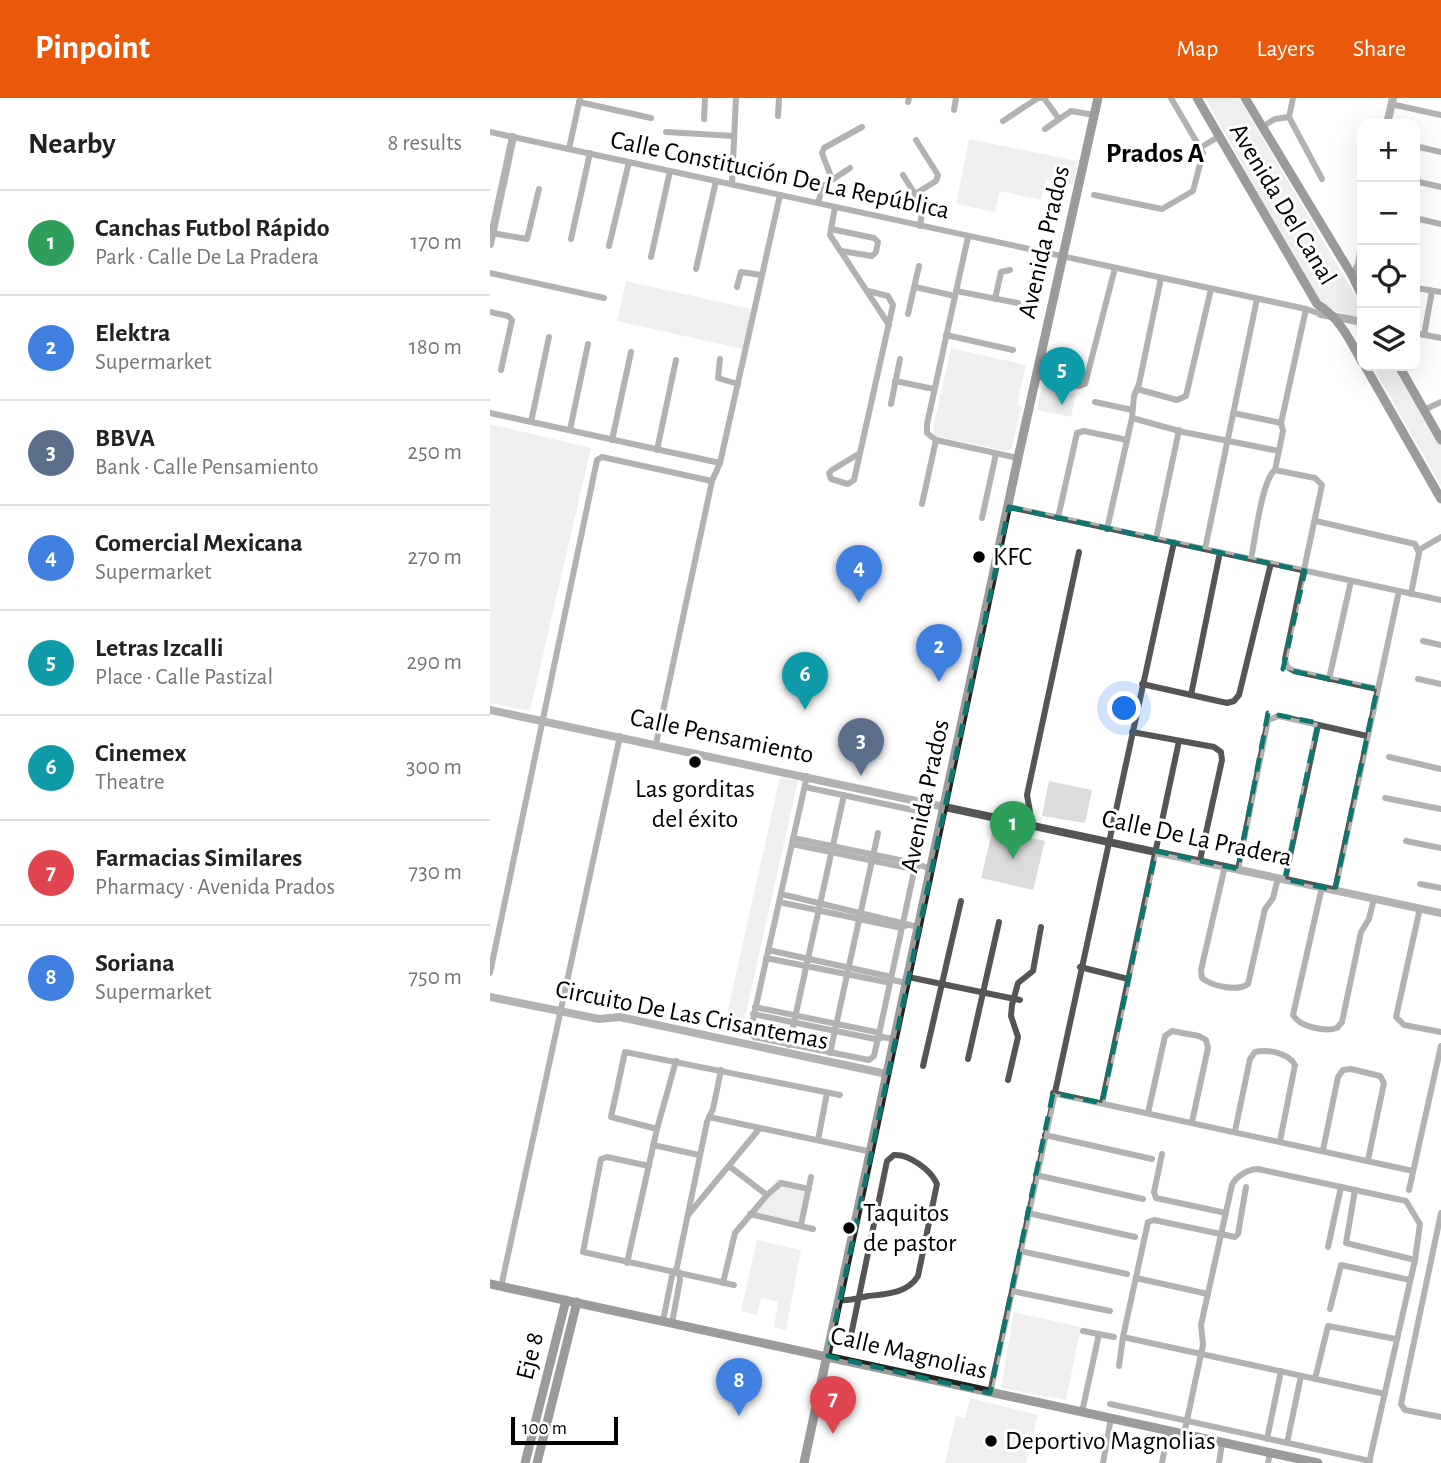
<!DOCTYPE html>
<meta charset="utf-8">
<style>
body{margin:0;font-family:"Alegreya Sans",sans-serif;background:#f2f2f2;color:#222}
.controls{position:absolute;right:21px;top:21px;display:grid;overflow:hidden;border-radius:14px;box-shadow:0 7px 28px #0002}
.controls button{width:63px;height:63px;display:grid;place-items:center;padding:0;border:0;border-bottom:2px solid #e0e0e0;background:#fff;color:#222;font:35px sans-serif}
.scale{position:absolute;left:21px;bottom:18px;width:107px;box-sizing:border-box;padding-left:7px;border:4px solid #000;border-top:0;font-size:19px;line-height:24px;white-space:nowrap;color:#000;-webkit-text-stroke:5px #fff;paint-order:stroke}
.you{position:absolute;left:635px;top:611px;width:24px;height:24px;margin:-18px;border:5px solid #fff;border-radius:50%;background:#1a73e8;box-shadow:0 0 0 10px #1a73e833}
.badge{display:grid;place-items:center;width:46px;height:46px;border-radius:50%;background:#ea580c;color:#fff;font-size:23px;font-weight:700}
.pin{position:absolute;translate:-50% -58px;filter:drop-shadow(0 2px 4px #0008)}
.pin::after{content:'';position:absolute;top:37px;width:24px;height:21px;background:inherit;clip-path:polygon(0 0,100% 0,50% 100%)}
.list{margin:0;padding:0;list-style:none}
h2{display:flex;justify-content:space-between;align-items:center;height:91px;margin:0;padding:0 28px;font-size:30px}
h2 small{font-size:23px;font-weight:400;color:#767676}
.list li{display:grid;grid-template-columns:46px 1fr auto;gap:21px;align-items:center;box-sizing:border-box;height:105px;padding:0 28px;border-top:2px solid #e0e0e0}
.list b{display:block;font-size:26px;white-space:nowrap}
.list p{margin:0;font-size:23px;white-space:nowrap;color:#767676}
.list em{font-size:23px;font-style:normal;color:#767676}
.icon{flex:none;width:38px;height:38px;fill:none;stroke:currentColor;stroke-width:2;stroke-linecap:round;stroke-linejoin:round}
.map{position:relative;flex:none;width:951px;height:1365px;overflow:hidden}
header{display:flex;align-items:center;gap:42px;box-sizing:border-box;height:98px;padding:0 35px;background:#ea580c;color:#fff}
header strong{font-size:33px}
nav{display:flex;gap:38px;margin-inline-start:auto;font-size:24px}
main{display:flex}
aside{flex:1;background:#fff}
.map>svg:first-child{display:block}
.green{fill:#dcdcdc}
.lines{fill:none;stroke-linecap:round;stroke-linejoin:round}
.minor{stroke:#555;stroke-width:6}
.tertiary{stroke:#555;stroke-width:8}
.secondary{stroke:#222;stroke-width:9}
.marked{fill:none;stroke:#0f766e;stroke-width:5;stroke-dasharray:14 9;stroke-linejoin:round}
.poi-dot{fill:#000;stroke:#fff;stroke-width:2.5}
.labels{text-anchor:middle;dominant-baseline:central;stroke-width:6;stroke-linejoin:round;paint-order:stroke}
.street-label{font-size:26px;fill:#000;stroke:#fff}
.poi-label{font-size:26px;fill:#000;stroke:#fff;text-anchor:start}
.neighbourhood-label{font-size:28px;font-weight:bold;fill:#000;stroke:#fff}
</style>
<header>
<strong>Pinpoint</strong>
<nav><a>Map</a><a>Layers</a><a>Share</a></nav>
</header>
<main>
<aside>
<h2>Nearby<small>8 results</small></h2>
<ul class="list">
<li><span class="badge" style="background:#2e9e5b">1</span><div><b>Canchas Futbol Rápido</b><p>Park · Calle De La Pradera</p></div><em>170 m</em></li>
<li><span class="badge" style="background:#3f7fe0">2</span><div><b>Elektra</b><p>Supermarket</p></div><em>180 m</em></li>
<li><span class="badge" style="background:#5c6f8a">3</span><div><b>BBVA</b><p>Bank · Calle Pensamiento</p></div><em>250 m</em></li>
<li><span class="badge" style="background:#3f7fe0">4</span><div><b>Comercial Mexicana</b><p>Supermarket</p></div><em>270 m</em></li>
<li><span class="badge" style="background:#0f9aa8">5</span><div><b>Letras Izcalli</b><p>Place · Calle Pastizal</p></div><em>290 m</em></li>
<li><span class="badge" style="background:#0f9aa8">6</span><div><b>Cinemex</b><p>Theatre</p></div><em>300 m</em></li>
<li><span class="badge" style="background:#e0444e">7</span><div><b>Farmacias Similares</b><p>Pharmacy · Avenida Prados</p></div><em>730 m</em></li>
<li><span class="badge" style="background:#3f7fe0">8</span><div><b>Soriana</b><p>Supermarket</p></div><em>750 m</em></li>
</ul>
</aside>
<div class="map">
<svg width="951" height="1365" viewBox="0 0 951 1365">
<rect width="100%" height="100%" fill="#fff"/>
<!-- green -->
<g class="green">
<polygon points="715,0 749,0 872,209 869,220 846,214 828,202"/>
<polygon points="479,41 588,63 583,87 556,81 551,102 510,93 505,114 466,106"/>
<polygon points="136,183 262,211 253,251 127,223"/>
<polygon points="461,250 536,267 527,307 531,308 522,350 516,353 445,338 443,331"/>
<polygon points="882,268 908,268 951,346 951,388"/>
<polygon points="552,289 586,296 581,319 547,312"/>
<polygon points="0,326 101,350 40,613 0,605"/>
<polygon points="290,679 308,683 251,937 233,934"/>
<polygon points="559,683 602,692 595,725 552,718"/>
<polygon points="503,731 555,743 543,792 491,780"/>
<polygon points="287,1081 318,1088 311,1126 263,1119"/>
<polygon points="267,1142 311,1152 296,1232 284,1229 288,1204 271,1200 267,1217 251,1213"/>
<polygon points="524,1214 591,1229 576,1302 511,1290"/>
<polygon points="480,1300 548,1317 536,1365 455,1365 466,1318 475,1320"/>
</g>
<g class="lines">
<!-- minor -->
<g class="minor">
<polyline points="89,4 161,20"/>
<polyline points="418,4 419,0"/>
<polyline points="901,6 951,17"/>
<polyline points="464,12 466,0"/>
<polyline points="288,18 289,0"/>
<polyline points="799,19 803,0"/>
<polyline points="214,21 215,0"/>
<polyline points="513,23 548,0 554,0 569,21"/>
<polyline points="772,29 785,21 799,19 832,81"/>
<polyline points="555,31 581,13 604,17"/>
<polyline points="0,34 816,211 831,216"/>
<polyline points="176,34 244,38"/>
<polyline points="925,48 951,54"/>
<polyline points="710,50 728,39"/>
<polyline points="79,51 90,0"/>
<polyline points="413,77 433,109 430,128"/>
<polyline points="342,81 332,55 334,50 372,29"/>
<polyline points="925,83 951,89"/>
<polyline points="242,86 246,0"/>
<polyline points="425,96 446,83 448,77 426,42"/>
<polyline points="604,97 672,111 703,93 713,55 681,0"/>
<polyline points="328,105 333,88 360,70"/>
<polyline points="345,109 340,137 399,227"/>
<polyline points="925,120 951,126"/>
<polyline points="341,131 384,140 388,144 386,154 382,158 351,153"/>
<polyline points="2,135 37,141 49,91"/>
<polyline points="478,139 437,326 437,335 446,342 528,360"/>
<polyline points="81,141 100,55"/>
<polyline points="119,148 139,64"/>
<polyline points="161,159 180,73"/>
<polyline points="206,171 226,83"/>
<polyline points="0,175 114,200"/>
<polyline points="247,189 251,174 271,177"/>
<polyline points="425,189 465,198"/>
<polyline points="926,190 951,194"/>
<polyline points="466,193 528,205"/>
<polyline points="505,201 511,174 520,172"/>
<polyline points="0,214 18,218 22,222 11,272"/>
<polyline points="418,216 429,168"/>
<polyline points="925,235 951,240"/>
<polyline points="456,237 523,252"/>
<polyline points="934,237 942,193"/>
<polyline points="230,261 228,280 248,286"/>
<polyline points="546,278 589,288 595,286 625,170"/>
<polyline points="405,283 444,291"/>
<polyline points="647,291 687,302 696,298 721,191"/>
<polyline points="605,304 642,312"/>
<polyline points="401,306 410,261"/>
<polyline points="934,312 951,304"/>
<polyline points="0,315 230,365"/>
<polyline points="743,315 791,325"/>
<polyline points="642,320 644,298 649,286 671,180"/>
<polyline points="41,324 59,239"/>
<polyline points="80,332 98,246"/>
<polyline points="122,342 141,254"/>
<polyline points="167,352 186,262"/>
<polyline points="370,355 342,372 339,375 341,381 358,386 364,382 403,207 398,198 378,193"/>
<polyline points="785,372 825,380 832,387 795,561 797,569 804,573 887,591"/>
<polyline points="785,372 793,333 791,325 816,211"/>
<polyline points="432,406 446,342"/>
<polyline points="519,409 951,502"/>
<polyline points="492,420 506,356"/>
<polyline points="568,420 587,335 594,333 637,342"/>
<polyline points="826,423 925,446 929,455 921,496"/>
<polyline points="617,431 642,320 693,334 789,353"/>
<polyline points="666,441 689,332"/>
<polyline points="715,451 767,201"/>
<polyline points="929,452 951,439"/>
<path d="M761 461C765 442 772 381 785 372"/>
<polyline points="933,543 951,547"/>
<polyline points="839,581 861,483"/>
<polyline points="928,581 951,586"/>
<polyline points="652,586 737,605 744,603 749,597 781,465"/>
<polyline points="701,597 730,454"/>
<polyline points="642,634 724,649 731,654 732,662 710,762"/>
<polyline points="166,646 222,383 230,365 290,97"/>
<polyline points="899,659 951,671"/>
<polyline points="315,689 432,714 436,718 389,936 384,958 379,962 264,939 260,935 317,678"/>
<polyline points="895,700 951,711"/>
<polyline points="538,725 540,714 537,697 589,454"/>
<polyline points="303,740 424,765 441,771"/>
<polyline points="916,743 951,750"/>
<polyline points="302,746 423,771 427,770"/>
<path d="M735 768 711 872 712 880C722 888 747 894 758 886L775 811 783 800 788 780"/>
<polyline points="748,771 778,622 789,618 877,638"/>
<polyline points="795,781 828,627"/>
<polyline points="930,786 951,790"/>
<path d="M832 789 803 917C810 929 835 934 847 930L852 924 871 834 879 821 884 800"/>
<polyline points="845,792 909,493"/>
<polyline points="291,796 428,829"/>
<polyline points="289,804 407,829 415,828"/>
<polyline points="930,810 906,919 914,927 951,934"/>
<polyline points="278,852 397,878 403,882 416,885"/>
<polyline points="276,860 396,884 401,883"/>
<polyline points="590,869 638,881"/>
<polyline points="0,875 107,362 112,359 222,383"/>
<polyline points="418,879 530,902"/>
<polyline points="265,909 386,934 392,939 404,941"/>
<polyline points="263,916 385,941 391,940"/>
<polyline points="299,947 354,697"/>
<polyline points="340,955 388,735"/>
<polyline points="478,961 509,824"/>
<polyline points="433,968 471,803"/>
<polyline points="518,982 528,939 521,918 522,907 528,885 543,873 551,829"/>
<polyline points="563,995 923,1073"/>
<polyline points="612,1005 689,643"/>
<polyline points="658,1015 675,938 682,933 709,938 716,942 718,950 702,1024"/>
<polyline points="219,1019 382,1054"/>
<polyline points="167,1031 121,1019 135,954 350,997"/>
<path d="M745 1033 760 961 765 954C778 951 799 955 805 967L790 1043"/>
<polyline points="555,1037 662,1061"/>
<polyline points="328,1042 337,995"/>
<polyline points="163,1047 209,1057"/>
<polyline points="833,1052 848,979 853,972 861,971 890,978 894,985 878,1062"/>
<polyline points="672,1056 664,1094 666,1100 736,1115"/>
<polyline points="159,1068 117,1059 111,1061 93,1154 244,1187"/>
<polyline points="239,1068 277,1097"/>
<polyline points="546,1077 653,1101"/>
<polyline points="865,1092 856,1145 925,1162"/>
<polyline points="919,1092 951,948"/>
<polyline points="538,1115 645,1139"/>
<polyline points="951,1115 911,1306 915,1312 951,1319"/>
<polyline points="260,1116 323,1131"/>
<polyline points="198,1117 270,1030"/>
<polyline points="311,1127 321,1079"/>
<polyline points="838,1149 851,1089"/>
<polyline points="530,1153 637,1176"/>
<polyline points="137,1165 167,1031 186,963"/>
<polyline points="646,1180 718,1196"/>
<polyline points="233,1185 245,1135 277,1097 291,1085 319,1091"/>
<polyline points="11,1189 130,638"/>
<polyline points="522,1193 620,1213"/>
<path d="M350 1202C361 1203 368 1200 378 1198 397 1196 418 1195 428 1178L447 1086C441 1072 419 1056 404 1057L397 1063 359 1247"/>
<polyline points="840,1211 851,1167 920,1182"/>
<polyline points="173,1223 182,1178 187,1169 217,1024 223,1011 231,972"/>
<polyline points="182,1225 190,1182 189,1174"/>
<polyline points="593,1233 624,1239"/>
<polyline points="633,1239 895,1296"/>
<polyline points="629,1268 633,1239 658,1124 664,1122 745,1139 748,1136 756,1089"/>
<polyline points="825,1281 838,1228 906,1241"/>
<polyline points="500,1295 684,444"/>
<polyline points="620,1306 880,1363"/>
<polyline points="592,1314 609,1236"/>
<path d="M694 1336 713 1247 711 1227 742 1087C746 1078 759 1071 768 1071L916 1103 930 1126 925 1162 879 1365"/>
<polyline points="777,1341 791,1273"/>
<polyline points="797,1345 811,1278"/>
<polyline points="613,1365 621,1320"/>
<polyline points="672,1365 678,1333"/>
<polyline points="729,1365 732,1345"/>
<polyline points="778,1365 780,1354"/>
</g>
<!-- tertiary -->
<g class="tertiary">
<polyline points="897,26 903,0"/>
<polyline points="0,146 23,39"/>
<polyline points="863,179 869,166 872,148"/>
<polyline points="831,216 872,224"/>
<polyline points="0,612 951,815"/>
<polyline points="0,899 109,921 130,919 397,976"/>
</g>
<!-- secondary -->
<g class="secondary">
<path d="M707 0 827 206C849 219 860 242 872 264"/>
<polyline points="755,0 863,179 872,198"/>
<polyline points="875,268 951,401"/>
<polyline points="909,268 951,342"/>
<polyline points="0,1186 828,1365"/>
<polyline points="35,1365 76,1202"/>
<polyline points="47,1365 87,1204"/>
<polyline points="314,1365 528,360 608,0"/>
</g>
</g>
<!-- marked area -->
<path d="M0 0H951V1365H0ZM519 409 815 473 793 571 887 591 845 792 795 781 828 625 778 615 748 771 666 753 612 1005 563 995 500 1295 338 1258Z" fill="#fff" fill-opacity=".55" fill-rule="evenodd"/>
<path class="marked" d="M519 409 815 473 793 571 887 591 845 792 795 781 828 625 778 615 748 771 666 753 612 1005 563 995 500 1295 338 1258Z"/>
<!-- markers -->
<g class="poi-dot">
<circle cx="489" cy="459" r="7"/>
<circle cx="205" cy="664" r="7"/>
<circle cx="359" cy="1130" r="7"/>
<circle cx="501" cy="1343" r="7"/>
</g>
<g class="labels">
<!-- street labels -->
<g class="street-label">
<text transform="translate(290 77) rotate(12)">Calle Constitución De La República</text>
<text transform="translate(793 106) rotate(59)">Avenida Del Canal</text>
<text transform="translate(554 144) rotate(-77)">Avenida Prados</text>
<text transform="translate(232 638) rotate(12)">Calle Pensamiento</text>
<text transform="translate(435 698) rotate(-78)">Avenida Prados</text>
<text transform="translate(707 740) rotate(12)">Calle De La Pradera</text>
<text transform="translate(202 917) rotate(11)">Circuito De Las Crisantemas</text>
<text transform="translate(419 1255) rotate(13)">Calle Magnolias</text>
<text transform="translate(40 1258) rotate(-76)">Eje 8</text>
</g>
<!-- poi labels -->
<g class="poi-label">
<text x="503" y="459">KFC</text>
<text x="205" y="691" text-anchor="middle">Las gorditas<tspan x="205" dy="30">del éxito</tspan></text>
<text x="373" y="1115">Taquitos<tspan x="373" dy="30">de pastor</tspan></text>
<text x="515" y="1343">Deportivo Magnolias</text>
</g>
<!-- neighbourhood labels -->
<g class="neighbourhood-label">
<text x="665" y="56">Prados A</text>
</g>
</g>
</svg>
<div class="controls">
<button>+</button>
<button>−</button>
<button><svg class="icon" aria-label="locate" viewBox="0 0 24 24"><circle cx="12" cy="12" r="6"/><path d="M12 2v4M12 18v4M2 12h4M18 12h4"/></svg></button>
<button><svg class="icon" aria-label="layers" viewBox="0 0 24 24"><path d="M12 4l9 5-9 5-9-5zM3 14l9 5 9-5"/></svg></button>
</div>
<div class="scale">100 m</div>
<div class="you"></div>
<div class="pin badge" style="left:523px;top:761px;background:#2e9e5b">1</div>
<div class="pin badge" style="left:449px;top:584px;background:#3f7fe0">2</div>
<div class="pin badge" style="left:371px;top:678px;background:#5c6f8a">3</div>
<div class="pin badge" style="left:369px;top:505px;background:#3f7fe0">4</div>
<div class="pin badge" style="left:572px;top:307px;background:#0f9aa8">5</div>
<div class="pin badge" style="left:315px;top:612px;background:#0f9aa8">6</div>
<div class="pin badge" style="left:343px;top:1336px;background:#e0444e">7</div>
<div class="pin badge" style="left:249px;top:1318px;background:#3f7fe0">8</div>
</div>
</main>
